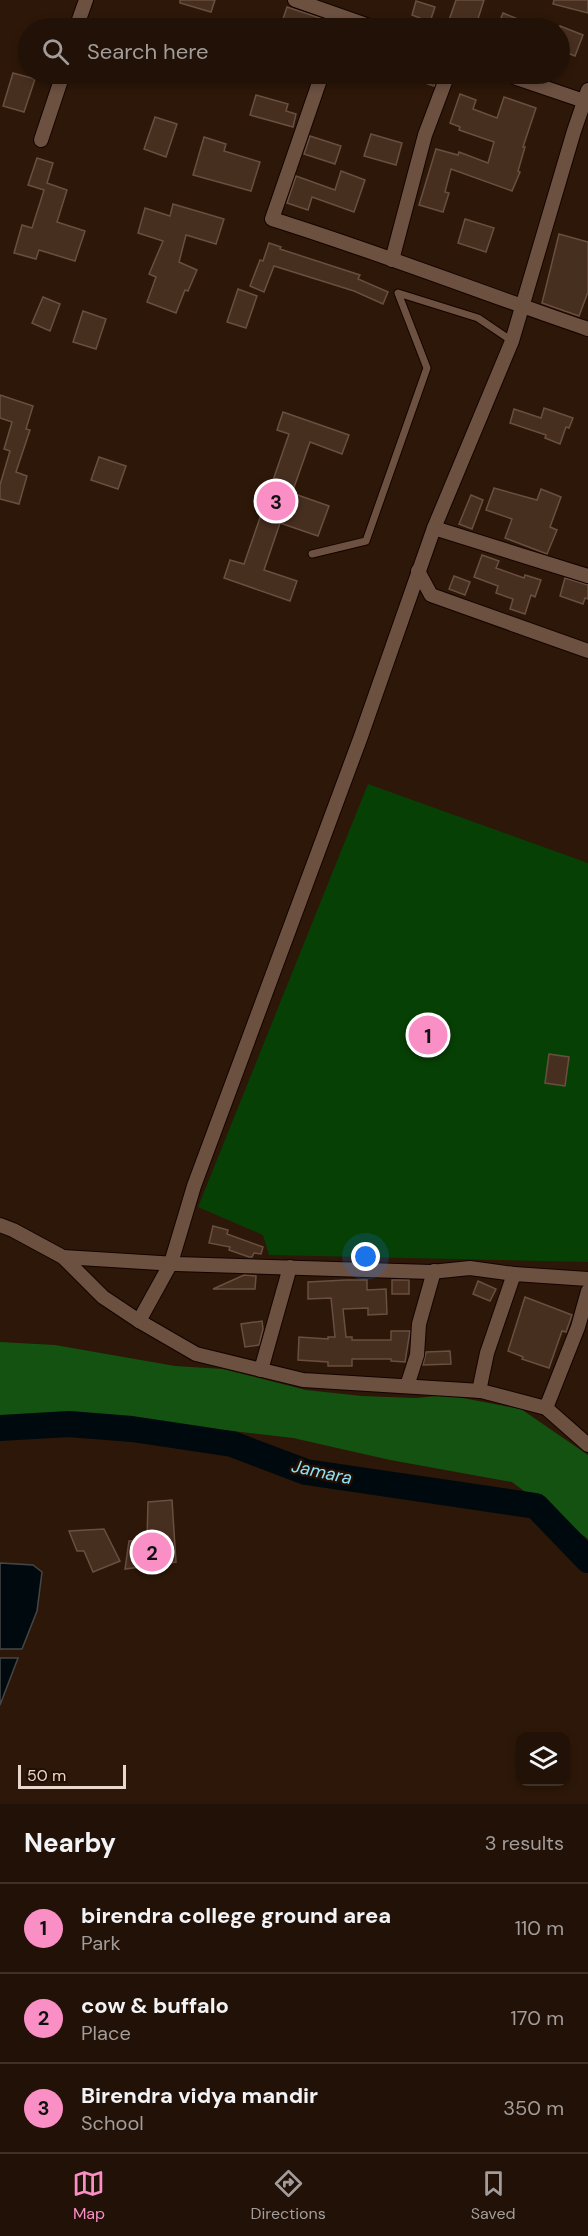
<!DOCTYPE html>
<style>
body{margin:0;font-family:"DM Sans",sans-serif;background:#2e1f14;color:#f1f3f6}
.controls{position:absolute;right:18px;bottom:18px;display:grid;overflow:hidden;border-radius:12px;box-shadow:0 3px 9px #0003}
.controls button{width:54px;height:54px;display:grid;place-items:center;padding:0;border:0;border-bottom:2px solid #3f3128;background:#221106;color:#f1f3f6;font:30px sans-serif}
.scale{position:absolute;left:18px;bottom:15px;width:108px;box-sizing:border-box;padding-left:6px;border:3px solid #e7d7cd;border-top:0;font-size:16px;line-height:21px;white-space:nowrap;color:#e7d7cd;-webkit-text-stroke:4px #230e02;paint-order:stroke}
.you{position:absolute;left:366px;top:1257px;width:21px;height:21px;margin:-15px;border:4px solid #fff;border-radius:50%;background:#1a73e8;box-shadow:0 0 0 9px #1a73e833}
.badge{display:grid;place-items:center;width:39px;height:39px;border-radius:50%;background:#fa8fc6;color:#111;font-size:20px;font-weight:700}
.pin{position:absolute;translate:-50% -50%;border:3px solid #fff;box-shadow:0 2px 6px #0006}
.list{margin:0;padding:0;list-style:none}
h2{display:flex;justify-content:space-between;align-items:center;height:78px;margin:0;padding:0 24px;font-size:26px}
h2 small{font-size:20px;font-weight:400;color:#a29d9b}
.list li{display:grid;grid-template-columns:39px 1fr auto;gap:18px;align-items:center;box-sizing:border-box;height:90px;padding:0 24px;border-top:2px solid #3f3128}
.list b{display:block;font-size:22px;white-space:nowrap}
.list p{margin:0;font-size:20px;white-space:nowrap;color:#a29d9b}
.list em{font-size:20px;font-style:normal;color:#a29d9b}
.icon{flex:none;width:33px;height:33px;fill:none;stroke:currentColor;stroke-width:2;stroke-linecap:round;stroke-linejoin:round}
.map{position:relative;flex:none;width:588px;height:1804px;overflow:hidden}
.search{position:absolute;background:#221106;box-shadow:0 3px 9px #0003;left:18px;right:18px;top:18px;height:66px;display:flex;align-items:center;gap:15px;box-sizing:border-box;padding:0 21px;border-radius:33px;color:#a29d9b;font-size:22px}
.sheet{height:348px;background:#221106}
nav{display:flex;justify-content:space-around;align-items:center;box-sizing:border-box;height:84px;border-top:2px solid #3f3128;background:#221106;font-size:16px;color:#a29d9b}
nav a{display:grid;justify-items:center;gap:3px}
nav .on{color:#fa8fc6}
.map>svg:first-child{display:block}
.green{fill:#074005}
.forest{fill:#135211}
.water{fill:#00090d;stroke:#454747;stroke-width:1.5}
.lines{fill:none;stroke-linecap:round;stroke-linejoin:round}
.river{stroke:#00090d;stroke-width:26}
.building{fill:#472f20;stroke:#694f3f;stroke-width:1.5}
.lane-casing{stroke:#140300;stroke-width:9}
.street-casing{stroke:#140300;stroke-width:16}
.lane{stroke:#6c5141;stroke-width:7}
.street{stroke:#6c5141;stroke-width:14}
.labels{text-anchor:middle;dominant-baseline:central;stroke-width:5;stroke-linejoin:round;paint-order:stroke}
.water-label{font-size:18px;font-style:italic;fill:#8ee1f8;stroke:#230e02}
</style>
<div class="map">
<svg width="588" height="1804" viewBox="0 0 588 1804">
<rect width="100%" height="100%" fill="#2d1708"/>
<!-- green -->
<polygon class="green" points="368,784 588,863 588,1262 269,1255 263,1235 198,1207"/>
<!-- forest -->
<polygon class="forest" points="0,1342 55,1345 175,1366 223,1369 306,1390 362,1396 416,1398 447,1395 521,1409 588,1455 588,1539 512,1482 390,1460 293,1438 125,1419 48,1416 0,1420"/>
<!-- water -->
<g class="water">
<polygon points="0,1563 33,1565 42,1572 37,1611 22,1649 0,1649"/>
<polygon points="0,1658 18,1658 0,1705"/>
</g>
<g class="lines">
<!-- river -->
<polyline class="river" points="0,1428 69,1424 132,1429 232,1444 306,1472 536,1506 588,1560"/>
</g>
<!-- building -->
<g class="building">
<polygon points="180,0 215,0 211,12 180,3"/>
<polygon points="456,0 484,0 475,28 449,20"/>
<polygon points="554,0 588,0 588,13 553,4"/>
<polygon points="416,1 435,7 430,22 412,15"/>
<polygon points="287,7 308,14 349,28 280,28"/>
<polygon points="503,13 540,28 497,28"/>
<polygon points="560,26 583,35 575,56 560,50"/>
<polygon points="13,73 35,79 24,112 3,106"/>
<polygon points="402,74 439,74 434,86 402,75"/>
<polygon points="460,94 476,100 473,109 497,118 504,97 536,108 523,147 525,147 518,171 520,172 512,191 451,169 445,192 449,193 443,212 419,205 436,149 458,155 459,152 488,163 494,142 459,130 460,127 450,123"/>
<polygon points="256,95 288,104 286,111 296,114 293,127 250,115"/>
<polygon points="155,117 177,124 166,157 144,149"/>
<polygon points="371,134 402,143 396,165 364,156"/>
<polygon points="310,136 341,146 335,164 304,154"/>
<polygon points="204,137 226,144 224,151 260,162 251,191 193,175"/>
<polygon points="37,158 53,163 47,183 67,190 57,222 85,231 75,261 39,250 36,259 14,253 22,225 32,228 44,190 28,185"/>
<polygon points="341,171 365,180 354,212 312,197 308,210 287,203 296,176 335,190"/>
<polygon points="173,204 224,219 216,244 186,235 179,262 197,270 188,291 185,290 176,313 147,302 156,277 149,274 163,241 138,233 145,208 170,216"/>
<polygon points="465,219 494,228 486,252 458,243"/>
<polygon points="559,234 588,242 588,292 579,316 542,303"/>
<polygon points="269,243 281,247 280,249 360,275 358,279 388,292 383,304 354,291 274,266 264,292 250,286 260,260 263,261"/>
<polygon points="238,289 257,296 246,328 227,322"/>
<polygon points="43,297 60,304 50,331 32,323"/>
<polygon points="83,311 106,319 96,349 73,342"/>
<polygon points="0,395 33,406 26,429 30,430 16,472 27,476 19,504 0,499 0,485 10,451 4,449 12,422 0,418"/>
<polygon points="544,408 573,418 569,428 566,427 560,444 545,438 546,435 510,423 514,409 541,418"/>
<polygon points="283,412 349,435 342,454 310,442 292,493 329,506 318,536 280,523 264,570 297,581 290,601 224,578 230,560 244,564 289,434 277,430"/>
<polygon points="99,457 126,466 118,489 91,480"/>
<polygon points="494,488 537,500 541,489 561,497 550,527 557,530 547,554 505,538 512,519 486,510"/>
<polygon points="471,495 483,500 472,529 459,524"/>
<polygon points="482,555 499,561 496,568 524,578 525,575 541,580 535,597 531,595 525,614 510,609 513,599 496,593 498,586 474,577"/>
<polygon points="454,576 470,582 465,595 449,589"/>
<polygon points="565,578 588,585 588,599 585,598 583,604 560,596"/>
<polygon points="549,1054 569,1057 565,1086 545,1083"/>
<polygon points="213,1226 228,1230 227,1234 263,1247 261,1254 254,1253 252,1257 249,1257 229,1250 230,1247 209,1243"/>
<polygon points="244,1275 256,1276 255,1289 213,1289"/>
<polygon points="346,1280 367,1280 367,1290 386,1289 387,1314 368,1315 368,1308 343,1309 346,1337 352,1337 352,1340 391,1340 391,1331 410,1331 405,1362 391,1361 391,1359 352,1359 352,1366 328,1366 328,1362 298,1360 299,1337 328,1339 328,1337 335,1337 331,1298 308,1299 308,1282"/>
<rect x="392" y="1280" width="17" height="14"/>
<polygon points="478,1281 496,1289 490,1301 473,1294"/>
<polygon points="525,1297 572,1315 566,1332 562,1331 549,1368 522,1359 523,1357 508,1351"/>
<polygon points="262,1321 263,1329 259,1345 245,1347 241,1324"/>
<polygon points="450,1351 451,1364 423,1365 426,1352"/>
<polygon points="172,1500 176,1562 125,1569 129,1541 147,1540 148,1502"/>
<polygon points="104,1529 120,1561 93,1572 84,1551 77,1551 69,1531"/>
</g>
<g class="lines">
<defs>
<polyline id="lane" points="312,554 366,541 427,368 398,293 478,318 512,341"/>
<g id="street">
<polyline points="295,0 375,28"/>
<polyline points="76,28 86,0"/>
<path d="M322 74 272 219C378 252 482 293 588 329"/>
<polyline points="505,74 584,101"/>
<polyline points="41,140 63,74"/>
<polyline points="392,260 425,135 448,74"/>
<polyline points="434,528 588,576"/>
<polyline points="418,571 431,595 588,651"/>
<polyline points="0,1225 13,1230 63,1257 103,1297 139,1321 196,1354 303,1380 481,1391 546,1408 588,1445"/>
<polyline points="63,1257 176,1264 431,1272 470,1268 514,1274"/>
<polyline points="139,1321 171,1263 194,1186 360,739 434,528 512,341 574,131 588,90"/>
<polyline points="261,1370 290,1267"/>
<polyline points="407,1386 417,1355 419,1324 434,1271"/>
<polyline points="479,1391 487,1353 514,1274 588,1279"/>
<polyline points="546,1408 578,1327 588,1291"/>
</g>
</defs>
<!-- lane casing -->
<use href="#lane" class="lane-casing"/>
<!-- street casing -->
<use href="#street" class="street-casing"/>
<!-- lane -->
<use href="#lane" class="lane"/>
<!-- street -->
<use href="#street" class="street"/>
</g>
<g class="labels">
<!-- water labels -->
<g class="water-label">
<text transform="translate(322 1472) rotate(12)">Jamara</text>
</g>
</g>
</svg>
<div class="controls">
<button><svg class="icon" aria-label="layers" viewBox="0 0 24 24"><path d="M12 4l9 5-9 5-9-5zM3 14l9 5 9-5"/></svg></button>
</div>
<div class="scale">50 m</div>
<div class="you"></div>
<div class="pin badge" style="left:428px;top:1035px">1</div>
<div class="pin badge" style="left:152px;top:1552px">2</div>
<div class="pin badge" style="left:276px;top:501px">3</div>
<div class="search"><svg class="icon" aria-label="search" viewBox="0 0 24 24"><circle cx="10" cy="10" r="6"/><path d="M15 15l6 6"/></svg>Search here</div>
</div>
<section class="sheet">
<h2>Nearby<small>3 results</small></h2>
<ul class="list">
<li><span class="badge">1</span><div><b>birendra college ground area</b><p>Park</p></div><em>110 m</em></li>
<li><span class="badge">2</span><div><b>cow &amp; buffalo</b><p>Place</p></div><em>170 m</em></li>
<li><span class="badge">3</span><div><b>Birendra vidya mandir</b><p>School</p></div><em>350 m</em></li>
</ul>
</section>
<nav>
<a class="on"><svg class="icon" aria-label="map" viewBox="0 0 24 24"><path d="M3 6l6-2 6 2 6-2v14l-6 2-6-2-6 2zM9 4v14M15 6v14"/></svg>Map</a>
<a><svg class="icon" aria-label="directions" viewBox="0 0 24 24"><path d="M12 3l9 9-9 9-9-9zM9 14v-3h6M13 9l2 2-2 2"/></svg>Directions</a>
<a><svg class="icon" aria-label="saved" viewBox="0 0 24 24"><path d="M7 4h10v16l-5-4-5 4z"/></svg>Saved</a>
</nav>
